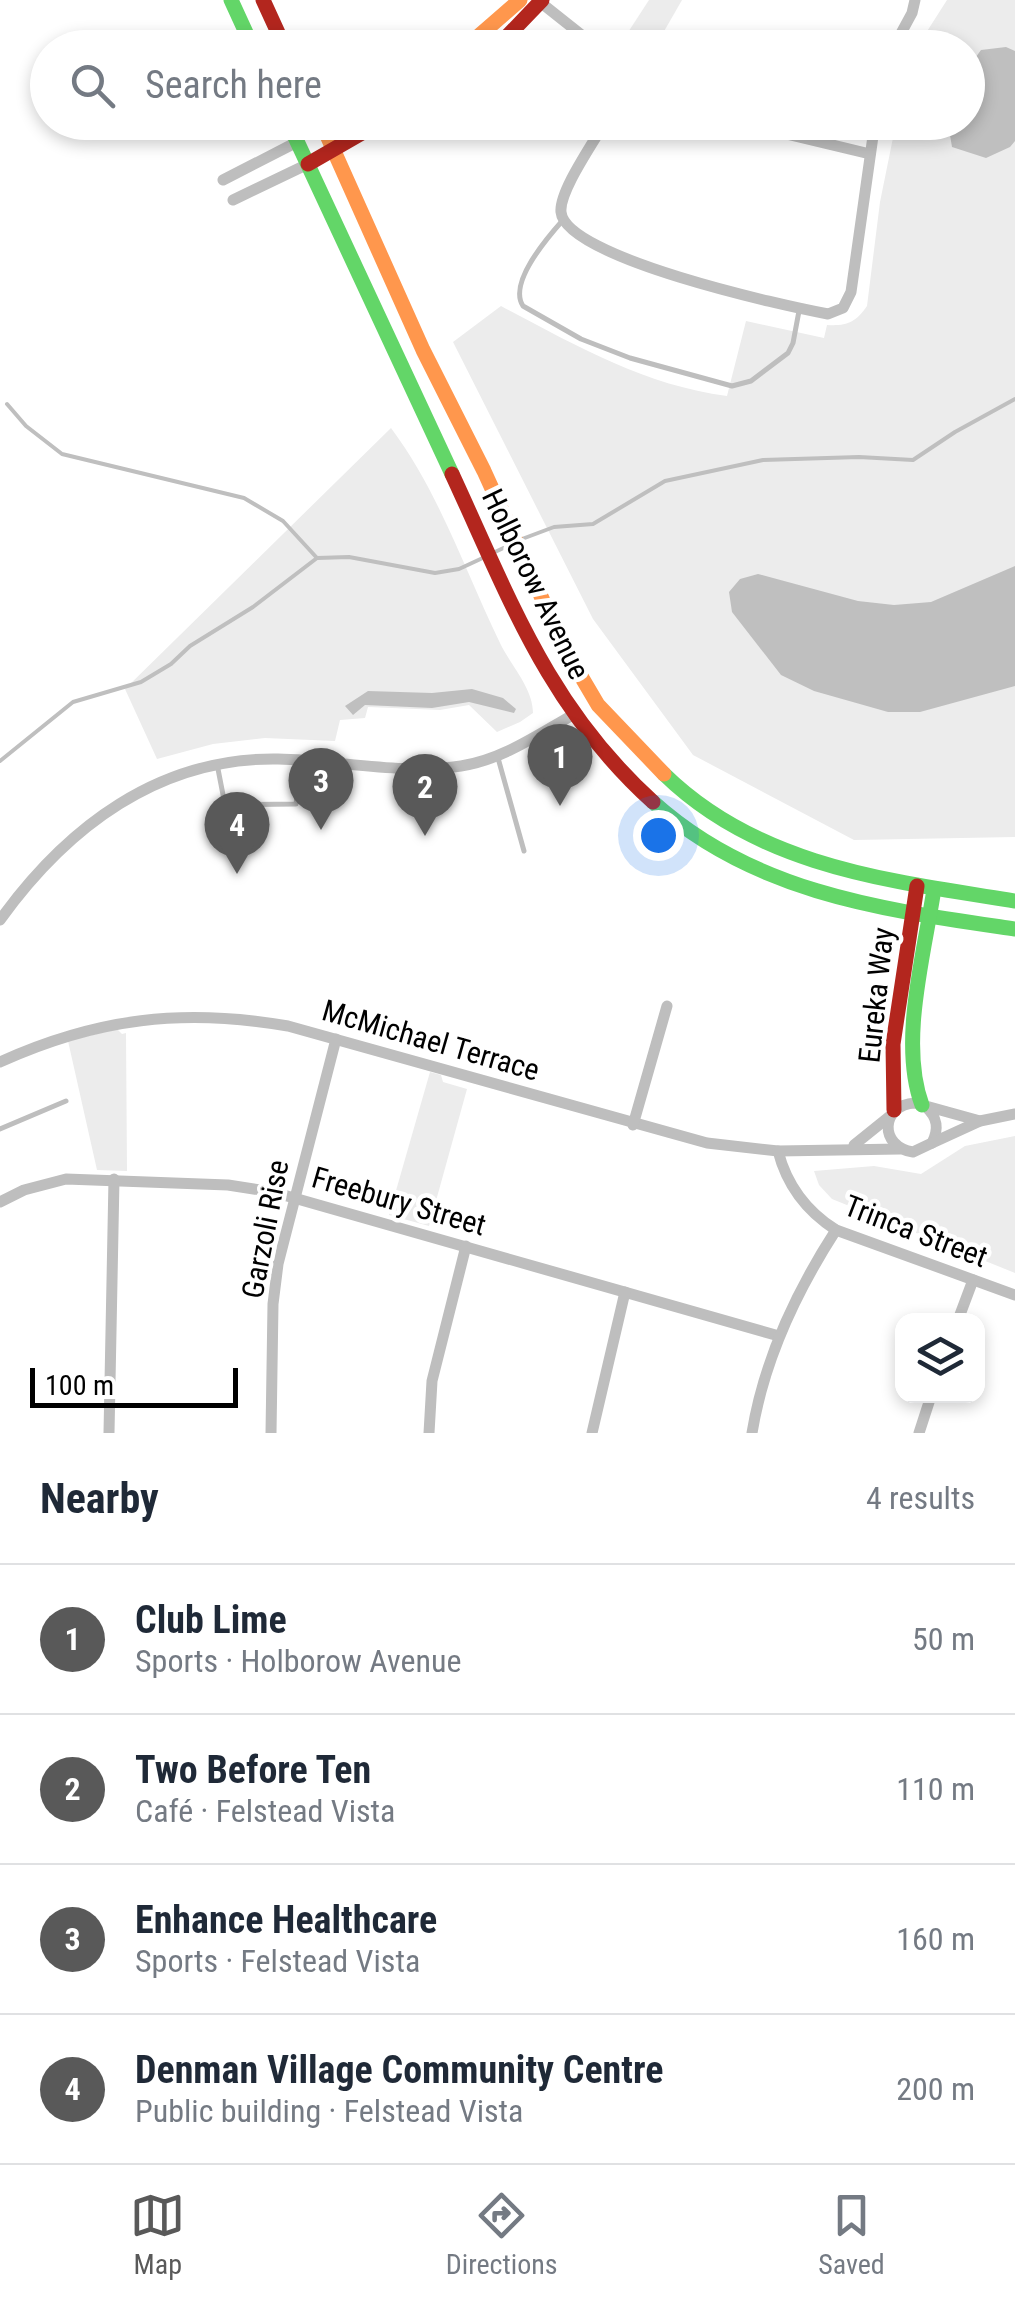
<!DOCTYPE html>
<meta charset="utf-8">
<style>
body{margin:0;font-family:"Roboto Condensed",sans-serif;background:#f2f2f3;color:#1f2937}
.controls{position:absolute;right:30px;bottom:30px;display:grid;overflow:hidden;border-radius:20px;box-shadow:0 5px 15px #0003}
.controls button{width:90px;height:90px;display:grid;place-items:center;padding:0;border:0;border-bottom:2px solid #e0e1e3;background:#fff;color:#1f2937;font:50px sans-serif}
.scale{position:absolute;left:30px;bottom:25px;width:208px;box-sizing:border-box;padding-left:10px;border:5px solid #000;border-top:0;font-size:28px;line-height:35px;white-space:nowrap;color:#000;-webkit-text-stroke:8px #fff;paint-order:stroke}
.you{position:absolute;left:658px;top:835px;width:35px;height:35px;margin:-25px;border:8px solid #fff;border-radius:50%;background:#1a73e8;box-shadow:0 0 0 15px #1a73e833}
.badge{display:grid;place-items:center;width:65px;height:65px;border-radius:50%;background:#595959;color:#fff;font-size:32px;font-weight:700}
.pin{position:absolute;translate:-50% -82px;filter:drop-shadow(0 2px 5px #0008)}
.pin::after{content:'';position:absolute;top:52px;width:35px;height:30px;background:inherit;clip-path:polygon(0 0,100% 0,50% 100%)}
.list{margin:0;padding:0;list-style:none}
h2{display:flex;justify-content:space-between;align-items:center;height:130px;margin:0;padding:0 40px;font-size:42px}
h2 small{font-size:32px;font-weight:400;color:#747a83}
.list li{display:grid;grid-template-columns:65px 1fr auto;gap:30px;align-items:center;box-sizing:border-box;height:150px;padding:0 40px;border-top:2px solid #e0e1e3}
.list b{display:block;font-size:38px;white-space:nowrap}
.list p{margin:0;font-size:32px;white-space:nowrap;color:#747a83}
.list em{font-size:32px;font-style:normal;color:#747a83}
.icon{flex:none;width:55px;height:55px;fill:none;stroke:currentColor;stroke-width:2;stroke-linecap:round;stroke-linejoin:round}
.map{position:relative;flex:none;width:1015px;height:1433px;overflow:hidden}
.search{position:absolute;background:#fff;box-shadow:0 5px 15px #0003;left:30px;right:30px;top:30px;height:110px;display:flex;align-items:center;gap:25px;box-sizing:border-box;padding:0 35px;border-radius:55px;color:#747a83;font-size:38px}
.sheet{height:730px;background:#fff}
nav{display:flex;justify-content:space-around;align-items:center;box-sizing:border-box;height:140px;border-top:2px solid #e0e1e3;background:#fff;font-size:28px;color:#747a83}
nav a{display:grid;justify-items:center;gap:5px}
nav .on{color:#595959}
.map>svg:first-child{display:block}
.green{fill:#ececec}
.water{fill:#bfbfbf}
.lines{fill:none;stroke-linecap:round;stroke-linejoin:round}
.stream{stroke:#bfbfbf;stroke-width:4}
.lane{stroke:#bebebe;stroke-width:5}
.street{stroke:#bebebe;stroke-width:11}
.fast{stroke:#63d668;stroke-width:15}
.slow{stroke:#ff974d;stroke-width:15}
.jam{stroke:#b3261e;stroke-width:15}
.labels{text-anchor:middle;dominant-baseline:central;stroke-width:9;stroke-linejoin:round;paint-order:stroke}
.street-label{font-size:30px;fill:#000;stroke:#fff}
</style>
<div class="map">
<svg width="1015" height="1433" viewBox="0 0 1015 1433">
<rect width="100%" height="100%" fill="#fff"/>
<!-- green -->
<g class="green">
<polygon points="649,0 682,0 655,47 629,47 623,40"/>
<path d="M947 0H1015V837L854 840 693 755 593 619 453 342 501 306C575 345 644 385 727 396L746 321 824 338 827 325C847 326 855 323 867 306L880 202 896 123 968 122V48L917 47Z"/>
<path d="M391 428C439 492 465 571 500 643 511 666 533 688 533 713L520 722 497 732 469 705 440 710 368 707 365 718 340 720 335 741 265 738 213 744 157 759 125 689Z"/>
<polygon points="117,1029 122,1034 126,1033 127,1171 97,1170 68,1041"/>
<polygon points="430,1072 441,1075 443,1082 467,1089 429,1226 389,1215"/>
<polygon points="1015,1136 1015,1273 832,1199 819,1185 814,1171 874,1166 921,1174 965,1146"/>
</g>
<!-- water -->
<g class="water">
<polygon points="1006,47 1015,51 1015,141 1010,147 986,158 952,147 948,123 968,122 968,68 981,50"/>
<polygon points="1015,566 1015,686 920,712 888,712 814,691 781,675 732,612 729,592 740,579 758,574 858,601 894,605 931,602"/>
<polygon points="472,689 503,698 516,709 514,713 469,702 432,708 365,705 353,715 345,706 368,691 432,693"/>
</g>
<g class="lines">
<!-- stream -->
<g class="stream">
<polyline points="7,404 26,426 62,454 244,498 283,521 317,558"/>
<polyline points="522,539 554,527 593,524 665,481 763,460 859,457 913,460 955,432 1015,399"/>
<polyline points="495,552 514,543"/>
<polyline points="0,761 73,702 141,682 171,664 190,646 253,607 317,558 349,557 435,573 459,569 487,556"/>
</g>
<!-- lane -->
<g class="lane">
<path d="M563 220C547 238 508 283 523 306L581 339 630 358 732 386 751 381 788 353 793 343 799 311"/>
<polyline points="498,758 524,851"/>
<polyline points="218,769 225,805 296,804 301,763"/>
<polyline points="0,1129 66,1101"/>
</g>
<!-- street -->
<g class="street">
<polyline points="540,2 598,48"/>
<polyline points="893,48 912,13 915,0"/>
<path d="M605 122C594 142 559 191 561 212 565 258 785 306 828 314L843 308 851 292 875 122"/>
<polyline points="737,122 870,154"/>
<polyline points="223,180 297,142"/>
<polyline points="233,200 308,164"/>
<path d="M0 920C67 827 159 757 278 759 338 760 401 775 461 766 501 760 536 736 571 716"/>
<path d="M0 1062C97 1018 183 1008 288 1026L707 1143 778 1151 900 1149"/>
<path d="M926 1107C938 1118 939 1129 932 1143L913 1152C879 1147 880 1105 915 1103L980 1121"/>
<polyline points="633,1125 667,1006"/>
<polyline points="932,1143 980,1121 1015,1114"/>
<polyline points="854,1145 890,1116"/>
<path d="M778 1151C787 1186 806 1211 836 1230L1015 1295"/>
<polyline points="0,1202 24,1190 66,1179 228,1185 273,1192 779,1336"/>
<polyline points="958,1320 973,1280"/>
<polyline points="109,1433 114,1179"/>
<polyline points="271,1433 273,1304 278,1264 336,1039"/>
<polyline points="429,1433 432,1381 466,1246"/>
<polyline points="592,1433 625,1292"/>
<path d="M752 1433C764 1359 796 1292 836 1230"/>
<polyline points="919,1433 931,1396"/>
</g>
<!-- fast -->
<g class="fast">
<polyline points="231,0 253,48"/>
<polyline points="288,122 452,474"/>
<path d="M664 774C759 867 891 881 1015 901"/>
<path d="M653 802C755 894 886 910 1015 929"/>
<path d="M922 1105C899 1043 924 955 934 889"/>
</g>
<!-- slow -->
<g class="slow">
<polyline points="465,48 520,0"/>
<polyline points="321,122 423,350 484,471 565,649 598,705 664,774"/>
</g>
<!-- jam -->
<g class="jam">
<polyline points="263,0 285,48"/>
<polyline points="496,48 542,0"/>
<polyline points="308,164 381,122"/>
<path d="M452 474C510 599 548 707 653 802"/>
<polyline points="894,1110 893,1044 917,886"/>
</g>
</g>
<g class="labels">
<!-- street labels -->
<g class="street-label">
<text transform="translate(536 584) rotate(64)">Holborow Avenue</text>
<text transform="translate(876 995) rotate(-84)">Eureka Way</text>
<text transform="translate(431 1040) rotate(16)">McMichael Terrace</text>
<text transform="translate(399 1201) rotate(16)">Freebury Street</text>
<text transform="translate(265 1229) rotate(-79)">Garzoli Rise</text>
<text transform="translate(916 1231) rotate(21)">Trinca Street</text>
</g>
</g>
</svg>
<div class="controls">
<button><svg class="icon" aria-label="layers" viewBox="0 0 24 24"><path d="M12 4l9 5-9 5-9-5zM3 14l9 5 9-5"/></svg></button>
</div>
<div class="scale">100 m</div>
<div class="you"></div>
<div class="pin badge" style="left:560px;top:806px">1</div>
<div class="pin badge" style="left:425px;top:836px">2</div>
<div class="pin badge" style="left:321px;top:830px">3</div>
<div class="pin badge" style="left:237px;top:874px">4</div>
<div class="search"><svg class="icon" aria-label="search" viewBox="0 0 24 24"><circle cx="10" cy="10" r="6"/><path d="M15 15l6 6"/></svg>Search here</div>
</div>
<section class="sheet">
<h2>Nearby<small>4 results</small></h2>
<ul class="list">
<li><span class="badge">1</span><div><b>Club Lime</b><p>Sports · Holborow Avenue</p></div><em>50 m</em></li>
<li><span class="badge">2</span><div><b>Two Before Ten</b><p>Café · Felstead Vista</p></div><em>110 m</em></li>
<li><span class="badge">3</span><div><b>Enhance Healthcare</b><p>Sports · Felstead Vista</p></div><em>160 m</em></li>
<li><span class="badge">4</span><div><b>Denman Village Community Centre</b><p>Public building · Felstead Vista</p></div><em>200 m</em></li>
</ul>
</section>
<nav>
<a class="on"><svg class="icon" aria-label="map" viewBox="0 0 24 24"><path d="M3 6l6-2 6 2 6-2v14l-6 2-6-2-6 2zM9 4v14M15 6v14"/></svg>Map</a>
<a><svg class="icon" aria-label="directions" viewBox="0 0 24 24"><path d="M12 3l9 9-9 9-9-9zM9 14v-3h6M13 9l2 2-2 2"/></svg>Directions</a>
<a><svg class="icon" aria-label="saved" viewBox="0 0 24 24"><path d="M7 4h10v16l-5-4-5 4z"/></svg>Saved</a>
</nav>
